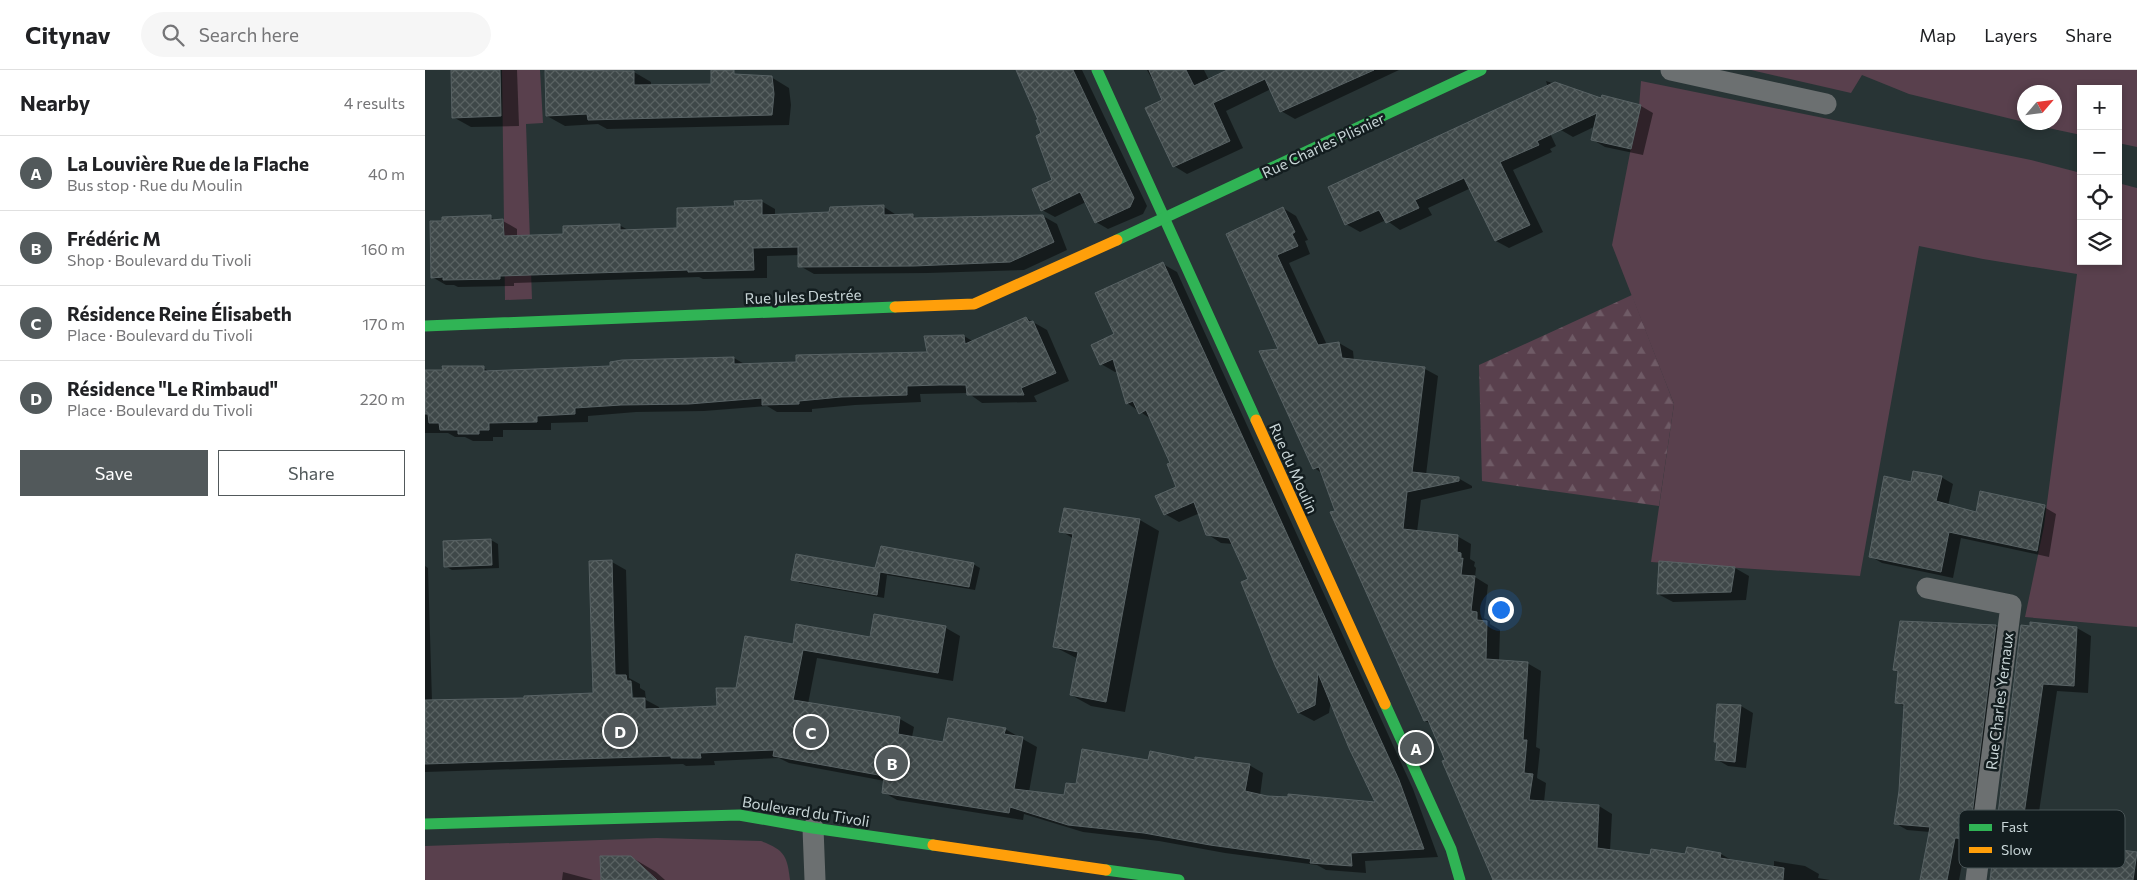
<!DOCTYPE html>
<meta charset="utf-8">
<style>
body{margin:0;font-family:Commissioner,sans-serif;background:#f6f6f6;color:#202124}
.controls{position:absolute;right:15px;top:15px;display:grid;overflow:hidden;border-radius:0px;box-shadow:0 2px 8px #0003}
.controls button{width:45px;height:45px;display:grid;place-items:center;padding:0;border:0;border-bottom:1px solid #e0e0e0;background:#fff;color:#202124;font:25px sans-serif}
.compass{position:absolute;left:1592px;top:15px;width:45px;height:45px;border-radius:50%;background:#fff;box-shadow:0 2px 8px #0003;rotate:62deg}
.you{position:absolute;left:1075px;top:539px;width:18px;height:18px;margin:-12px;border:4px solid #fff;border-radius:50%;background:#1a73e8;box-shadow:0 0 0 8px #1a73e833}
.badge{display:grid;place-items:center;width:32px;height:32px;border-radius:50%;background:#52595b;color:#fff;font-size:16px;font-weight:700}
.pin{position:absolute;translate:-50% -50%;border:2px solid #fff;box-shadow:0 1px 5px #0006}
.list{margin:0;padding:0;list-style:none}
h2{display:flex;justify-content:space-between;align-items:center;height:65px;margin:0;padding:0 20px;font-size:21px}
h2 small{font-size:16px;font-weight:400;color:#757577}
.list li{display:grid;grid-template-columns:32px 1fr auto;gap:15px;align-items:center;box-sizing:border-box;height:75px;padding:0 20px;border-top:1px solid #e0e0e0}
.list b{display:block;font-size:19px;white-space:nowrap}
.list p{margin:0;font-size:16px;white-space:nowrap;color:#757577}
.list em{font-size:16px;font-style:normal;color:#757577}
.actions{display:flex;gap:10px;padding:15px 20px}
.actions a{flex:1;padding:11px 0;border:1px solid #52595b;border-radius:0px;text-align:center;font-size:18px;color:#52595b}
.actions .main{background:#52595b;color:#fff}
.icon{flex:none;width:28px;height:28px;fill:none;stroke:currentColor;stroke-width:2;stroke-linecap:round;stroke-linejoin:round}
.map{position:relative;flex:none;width:1712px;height:810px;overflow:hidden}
header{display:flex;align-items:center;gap:30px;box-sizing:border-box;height:70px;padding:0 25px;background:#fff;border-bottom:1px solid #e0e0e0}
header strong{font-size:24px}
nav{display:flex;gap:28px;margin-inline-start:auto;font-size:18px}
.search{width:350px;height:45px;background:#f6f6f6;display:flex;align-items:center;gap:12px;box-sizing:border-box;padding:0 18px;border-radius:28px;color:#757577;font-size:19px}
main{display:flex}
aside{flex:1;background:#fff}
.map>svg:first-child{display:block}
.green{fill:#59404d}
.forest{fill:url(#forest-firs)}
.shadow{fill:#0007;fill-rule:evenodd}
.building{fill:url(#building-cross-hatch);stroke:#586264}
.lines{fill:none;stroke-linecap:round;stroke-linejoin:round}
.street{stroke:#6c7071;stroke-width:21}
.fast{stroke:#30b455;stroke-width:11}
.slow{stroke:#ff9f0a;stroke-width:11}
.labels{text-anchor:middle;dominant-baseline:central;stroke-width:5;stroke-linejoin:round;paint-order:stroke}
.street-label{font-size:15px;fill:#c8d5d7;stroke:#131d1f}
.key{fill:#131d1f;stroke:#495456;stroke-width:1}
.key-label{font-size:14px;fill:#c8d5d7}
</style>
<header>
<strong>Citynav</strong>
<div class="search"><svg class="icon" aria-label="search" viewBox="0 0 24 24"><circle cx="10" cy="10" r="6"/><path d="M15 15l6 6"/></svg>Search here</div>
<nav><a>Map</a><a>Layers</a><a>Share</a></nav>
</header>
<main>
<aside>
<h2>Nearby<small>4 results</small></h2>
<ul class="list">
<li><span class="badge">A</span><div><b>La Louvière Rue de la Flache</b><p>Bus stop · Rue du Moulin</p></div><em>40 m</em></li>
<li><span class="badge">B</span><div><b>Frédéric M</b><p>Shop · Boulevard du Tivoli</p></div><em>160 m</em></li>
<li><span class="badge">C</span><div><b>Résidence Reine Élisabeth</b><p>Place · Boulevard du Tivoli</p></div><em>170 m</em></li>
<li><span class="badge">D</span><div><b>Résidence &quot;Le Rimbaud&quot;</b><p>Place · Boulevard du Tivoli</p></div><em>220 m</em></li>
</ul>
<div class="actions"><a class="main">Save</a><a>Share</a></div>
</aside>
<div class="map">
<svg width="1712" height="810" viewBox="0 0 1712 810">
<defs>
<pattern id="forest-firs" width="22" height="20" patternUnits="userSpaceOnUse" patternTransform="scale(1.25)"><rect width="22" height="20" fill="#59404d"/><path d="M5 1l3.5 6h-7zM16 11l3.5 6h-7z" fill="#6f5b66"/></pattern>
<pattern id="building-cross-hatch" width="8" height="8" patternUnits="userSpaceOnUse" patternTransform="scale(1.25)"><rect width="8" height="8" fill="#3f4849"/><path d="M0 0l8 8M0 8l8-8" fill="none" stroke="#596262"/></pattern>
</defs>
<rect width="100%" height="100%" fill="#283435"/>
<!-- green -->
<g class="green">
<polygon points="77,0 115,0 118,53 101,54 107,229 80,230"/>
<polygon points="1326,0 1712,0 1712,77 1693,73 1693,19 1656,19 1656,65 1600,53 1630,52 1630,22 1600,22 1599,52 1484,24 1437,5 1426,23"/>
<polygon points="1216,11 1606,90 1656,103 1656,191 1693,191 1693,113 1712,118 1712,557 1600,547 1619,456 1652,204 1558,189 1494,176 1435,506 1226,492 1249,334 1187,175 1214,37"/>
<path d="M232 768 336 771C360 780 362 786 365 810H0V776Z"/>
</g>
<!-- forest -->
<polygon class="forest" points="1207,225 1249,334 1234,436 1057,411 1054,295"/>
<!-- shadow -->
<g class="shadow">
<polygon points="27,0 92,0 94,56 46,57 28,47"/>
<polygon points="121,0 191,0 195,2 209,2 226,12 226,16 287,15 346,7 364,18 366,35 364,55 182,59 173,54 140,56 122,46"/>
<polygon points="591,0 657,0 722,136 718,144 683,159 671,152 661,132 630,147 617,140 629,110 615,51"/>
<polygon points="722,0 779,0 784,10 805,0 974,0 870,49 856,41 846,19 801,41 818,78 762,104 749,96 739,31"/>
<polygon points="1121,11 1177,29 1216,36 1228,43 1218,85 1180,77 1168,70 1171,56 1148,67 1136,60"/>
<polygon points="1112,36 1131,76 1125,79 1127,82 1088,100 1118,162 1084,178 1071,171 1046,118 1003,138 1007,145 975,160 961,150 935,162 921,154 905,118"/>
<polygon points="336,131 350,139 350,145 405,144 459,137 473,146 488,146 494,149 618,146 632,154 642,180 599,200 503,203 389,204 375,196 375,185 342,186 342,208 278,209 274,207 89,213 89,216 33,217 29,215 21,215 7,207 65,147 72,151 78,151 92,159 92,167 139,165 194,155 205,161 253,159 311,137"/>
<polygon points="858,138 871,146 883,170 880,171 885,184 864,193 902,275 914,273 928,281 929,291 1000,299 1013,306 1001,405 1033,408 1047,416 1047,418 996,430 992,462 1032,466 1046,474 1045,489 1050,492 1049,496 1051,498 1050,507 1063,515 1059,548 1065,551 1065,554 1075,560 1074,591 1102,593 1116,601 1111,677 1115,679 1112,708 1121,713 1119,732 1174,736 1187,744 1185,781 1226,786 1296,784 1308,791 1349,797 1349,791 1380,796 1394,804 1393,808 1405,810 1070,810 1006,654 1000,651 911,441 897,403 889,398 855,280 803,165"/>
<path d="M738 194 752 202 988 719 1013 787 940 791 941 803 901 800 892 795 800 783 734 771 658 762 599 744 598 750 472 730 458 722 460 711 364 693 354 688 289 691 290 695 261 696 258 694 0 702V496L3 498 7 631 100 629 169 624 187 492 201 500 204 608 215 614V618L220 621 221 630 234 637V639L294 638 312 619 369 576 446 568 521 558 535 566 528 611 392 588 383 634 475 649 489 657 487 667 520 673 580 659 612 677 604 722 640 726 652 716 724 691H771L824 695 838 703 835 726 952 733 906 630 904 643 889 651 874 643 851 594 824 510 808 474 796 473 782 464 775 443 754 452 740 444 753 418 746 394 726 349 702 333 693 301 690 302 676 294 691 265ZM205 613H207L209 634 207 635Z"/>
<polygon points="601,248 622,260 644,311 609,326 612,332 557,333 543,323 495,324 496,332 430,335 387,339 387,342 352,342 342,336 279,341 211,342 163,346 163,352 126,353 126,360 78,360 78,367 68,367 68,371 48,371 40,367 30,367 23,363 0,363 0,302 58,298 66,302 186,298 309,288 321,295 503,283 539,266 549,272"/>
<polygon points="1516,407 1528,414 1523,436 1552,443 1619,437 1631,444 1624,487 1536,468 1528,508 1457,493 1445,486"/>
<polygon points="715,450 734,461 700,642 666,636 646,625 653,589 630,577 649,469 636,461"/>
<polygon points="66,470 73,474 74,498 27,500 20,496"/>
<polygon points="548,494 555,498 550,520 462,505 459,528 375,513 368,509 451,500"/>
<polygon points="1310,498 1324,506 1321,530 1248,532 1233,524"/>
<polygon points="1571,556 1582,563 1555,775 1541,774 1534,810 1496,810 1505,762 1482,760 1470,753 1475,721 1480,637 1472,632 1474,603 1469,600"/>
<polygon points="1597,557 1652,558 1666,566 1663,623 1632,621 1611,762 1650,768 1664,777 1712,783 1712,810 1566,810"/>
<polygon points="1293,635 1316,636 1328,643 1321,698 1303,696 1291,689 1293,673 1290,671"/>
<polygon points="206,787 231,802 240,810 177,810"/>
<polygon points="138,802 168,810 137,810"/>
</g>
<!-- building -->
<g class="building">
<polygon points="26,0 75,0 76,46 27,48"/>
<polygon points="120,0 209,1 209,15 286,14 286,0 309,0 309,4 347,6 349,24 347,45 163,50 162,44 121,46"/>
<polygon points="591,0 648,0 709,128 705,137 670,153 655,122 616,141 607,119 627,110 611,66 616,63 611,50 613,50"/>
<polygon points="724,0 761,0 769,16 802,0 949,0 855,42 840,9 788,33 805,71 748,97 720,38 737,30"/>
<polygon points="1130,12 1176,28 1177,25 1216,35 1206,79 1166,70 1172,43 1112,71 1114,75 1075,92 1105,155 1070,171 1039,108 990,130 994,138 961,153 954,140 920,155 903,117"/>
<polygon points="337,130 337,145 404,142 405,137 459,135 459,145 488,144 488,148 618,145 629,172 585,192 489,196 373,197 373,177 328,178 329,200 263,202 263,200 75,206 75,209 18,210 18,207 6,208 5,151 17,151 17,147 66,145 66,150 78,149 79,166 138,164 138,156 195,154 195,160 252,158 252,138 310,136 309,131"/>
<polygon points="858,137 870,162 867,164 873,176 852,185 893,275 914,272 917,288 1000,297 987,402 1034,407 1034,411 982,422 978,459 1033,465 1032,482 1036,483 1036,489 1038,488 1036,505 1050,506 1046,541 1052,542 1052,550 1062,551 1061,589 1103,592 1098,670 1102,670 1099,703 1108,704 1104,730 1174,735 1172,778 1225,785 1226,779 1260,784 1262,777 1296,783 1295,788 1359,798 1358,810 1068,810 1017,691 1020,690 1003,650 999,651 905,442 910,441 894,397 888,399 834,281 853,279 801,164"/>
<polygon points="738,192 974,710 999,779 926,783 927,796 885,793 886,789 785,775 719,763 643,755 585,737 584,743 457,723 459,706 348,686 349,680 275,683 276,688 246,688 246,686 0,694 0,630 99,628 99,626 168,623 164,491 187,490 190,605 201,605 202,611 206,611 207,628 220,628 220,639 292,636 291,618 311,618 320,566 368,574 371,554 445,567 449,544 521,556 513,603 378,580 368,630 475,647 473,664 518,672 523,648 581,658 579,664 598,667 589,719 639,725 641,713 651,714 657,679 723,690 725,681 770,690 770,687 825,694 820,721 842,726 863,727 863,724 950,732 924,678 893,603 890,635 873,643 850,595 816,512 823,509 804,468 781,465 769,432 739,445 730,426 751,417 742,394 745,393 721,340 714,344 708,331 701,334 688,289 675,295 666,275 689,264 670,223"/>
<polygon points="601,247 604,252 608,251 631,303 596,318 599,325 542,325 541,315 514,315 482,316 482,325 416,327 374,331 374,334 337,335 337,328 264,334 196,335 150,338 150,344 112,346 112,352 64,353 64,360 54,360 54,364 33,364 33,360 15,360 14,353 4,353 3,344 0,344 0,300 18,300 17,296 59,296 59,301 185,296 185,292 197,290 309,287 309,294 371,292 371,285 502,282 499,266 539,265 540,274"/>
<polygon points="1488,401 1517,406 1511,431 1551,442 1555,421 1620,435 1612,481 1524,462 1516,502 1444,487 1459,406 1486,412"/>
<polygon points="639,438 715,449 681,632 645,625 653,582 628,577 648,464 634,462"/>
<polygon points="66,469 67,495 19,497 18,471"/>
<polygon points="456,476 549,493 544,517 455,502 452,525 366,510 371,484 450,498"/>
<polygon points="1234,491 1310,497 1306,522 1232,524"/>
<polygon points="1475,551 1571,555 1544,769 1530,768 1522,810 1495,810 1505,757 1469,754 1474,721 1479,634 1470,633 1473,601 1468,600"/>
<polygon points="1605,552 1652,557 1649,616 1618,614 1597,758 1650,766 1649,774 1712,782 1708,810 1565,810 1596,555 1605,556"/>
<polygon points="1292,634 1316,635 1310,692 1290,690 1292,672 1289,672"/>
<polygon points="175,786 206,786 232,810 176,810"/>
</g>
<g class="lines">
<!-- street -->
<g class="street">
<polyline points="1246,0 1401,34"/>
<polyline points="1502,518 1586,535 1551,810"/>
<polyline points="388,758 390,810"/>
</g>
<!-- fast -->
<g class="fast">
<polyline points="672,0 831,350"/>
<polyline points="692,170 1056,0"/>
<polyline points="0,256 470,237"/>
<polyline points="960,634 1026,779 1035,810"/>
<polyline points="0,754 314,745 388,758 508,775"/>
<polyline points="681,800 754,810"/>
</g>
<!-- slow -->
<g class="slow">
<polyline points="470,237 549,234 692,170"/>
<polyline points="831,350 960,634"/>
<polyline points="508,775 681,800"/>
</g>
</g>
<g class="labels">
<!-- street labels -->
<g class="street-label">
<text transform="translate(898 75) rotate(-25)">Rue Charles Plisnier</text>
<text transform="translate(378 226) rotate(-2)">Rue Jules Destrée</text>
<text transform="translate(869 398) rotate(66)">Rue du Moulin</text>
<text transform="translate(1574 631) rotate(-83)">Rue Charles Yernaux</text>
<text transform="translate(381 741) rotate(9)">Boulevard du Tivoli</text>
</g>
</g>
<!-- legend -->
<rect x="1534" y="740" width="166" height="58" rx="8" class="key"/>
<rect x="1544" y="754" width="23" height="7" fill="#30b455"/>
<rect x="1544" y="777" width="23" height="6" fill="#ff9f0a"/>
<g class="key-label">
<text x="1576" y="762">Fast</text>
<text x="1576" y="785">Slow</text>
</g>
</svg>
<div class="controls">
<button>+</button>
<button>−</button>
<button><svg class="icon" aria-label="locate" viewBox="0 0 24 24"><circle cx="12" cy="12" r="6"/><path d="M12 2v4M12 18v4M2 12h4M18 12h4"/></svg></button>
<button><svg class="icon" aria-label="layers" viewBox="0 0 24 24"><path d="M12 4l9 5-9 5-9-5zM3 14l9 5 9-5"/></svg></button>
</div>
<svg class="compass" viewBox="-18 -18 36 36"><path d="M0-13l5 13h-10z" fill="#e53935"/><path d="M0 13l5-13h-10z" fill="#757577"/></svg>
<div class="you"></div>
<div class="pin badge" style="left:991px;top:678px">A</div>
<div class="pin badge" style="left:467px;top:693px">B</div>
<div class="pin badge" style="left:386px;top:662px">C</div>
<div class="pin badge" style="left:195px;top:661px">D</div>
</div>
</main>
